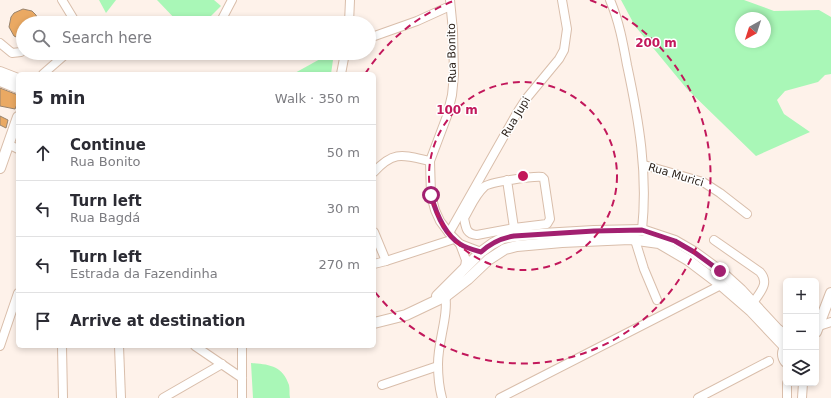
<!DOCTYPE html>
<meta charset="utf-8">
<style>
body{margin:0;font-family:"DejaVu Sans",sans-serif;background:#f7f7f7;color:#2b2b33}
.controls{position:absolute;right:12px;bottom:12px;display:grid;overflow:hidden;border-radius:6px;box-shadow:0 2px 6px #0003}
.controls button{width:36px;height:36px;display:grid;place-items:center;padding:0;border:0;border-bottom:1px solid #e1e1e2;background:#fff;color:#2b2b33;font:20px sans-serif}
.compass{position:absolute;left:735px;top:12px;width:36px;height:36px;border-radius:50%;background:#fff;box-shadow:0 2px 6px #0003;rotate:219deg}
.stop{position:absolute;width:12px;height:12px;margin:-9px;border:3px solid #a22070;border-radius:50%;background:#fff}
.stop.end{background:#a22070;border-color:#fff;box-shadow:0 1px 4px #0008}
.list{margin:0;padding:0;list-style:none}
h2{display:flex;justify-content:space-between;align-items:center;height:52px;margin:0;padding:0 16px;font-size:17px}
h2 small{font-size:13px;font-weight:400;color:#7c7c81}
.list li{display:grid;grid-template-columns:26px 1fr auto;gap:12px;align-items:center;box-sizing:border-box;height:56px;padding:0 16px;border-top:1px solid #e1e1e2}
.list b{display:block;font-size:15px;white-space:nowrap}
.list p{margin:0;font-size:13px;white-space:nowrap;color:#7c7c81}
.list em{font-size:13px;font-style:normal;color:#7c7c81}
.icon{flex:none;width:22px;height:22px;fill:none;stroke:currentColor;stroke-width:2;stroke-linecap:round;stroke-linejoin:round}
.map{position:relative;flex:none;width:831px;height:398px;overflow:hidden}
.search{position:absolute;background:#fff;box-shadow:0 2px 6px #0003;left:16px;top:16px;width:360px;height:44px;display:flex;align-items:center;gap:10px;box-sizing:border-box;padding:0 14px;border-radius:22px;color:#7c7c81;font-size:15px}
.panel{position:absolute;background:#fff;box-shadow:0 2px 6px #0003;left:16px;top:72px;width:360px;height:276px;border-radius:6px}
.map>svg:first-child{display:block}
.green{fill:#a9f7b7;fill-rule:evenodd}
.building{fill:#eaa963;stroke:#99846e}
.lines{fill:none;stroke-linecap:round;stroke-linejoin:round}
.minor-casing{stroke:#d9beab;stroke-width:10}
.major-casing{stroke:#d9beab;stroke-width:12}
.minor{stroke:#fff;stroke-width:8}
.major{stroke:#fff;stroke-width:10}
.route{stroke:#a22070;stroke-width:5}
.ring{fill:none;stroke:#c2185b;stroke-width:2;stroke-dasharray:7 5}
.labels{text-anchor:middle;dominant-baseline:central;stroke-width:3;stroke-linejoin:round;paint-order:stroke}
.street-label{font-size:11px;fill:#2d231c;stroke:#fff}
.centre{fill:#c2185b;stroke:#fff;stroke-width:2}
.ring-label{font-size:12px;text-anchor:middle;font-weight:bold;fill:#c2185b;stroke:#fff;stroke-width:3;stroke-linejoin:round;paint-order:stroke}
</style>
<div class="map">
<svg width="831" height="398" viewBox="0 0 831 398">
<rect width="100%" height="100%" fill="#fef2ea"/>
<!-- green -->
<g class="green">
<polygon points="99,0 116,0 106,13"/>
<polygon points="157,0 214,0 221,6 204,23 179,23"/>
<path d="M621 0H744L774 11 819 10 831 17V74L825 75 818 82 785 91 777 100 784 114 810 132 756 156 687 89 635 26ZM741 18H765V42H741Z"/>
<polygon points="331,53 334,53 331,74 293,74"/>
<path d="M251 363C269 364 283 366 289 385 290 389 289 394 290 398H253Z"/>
</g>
<!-- building -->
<g class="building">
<polygon points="23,9 32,11 36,15 39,23 23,23 23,40 14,36 9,27 11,17 14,13"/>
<polygon points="0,88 18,95 18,102 15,109 0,106"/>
<polygon points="0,116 8,120 6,128 0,125"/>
</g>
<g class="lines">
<defs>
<g id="minor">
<polyline points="62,0 76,23"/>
<polyline points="450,0 453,31 454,75 452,95 447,116 430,161 431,195 435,210 440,221 449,233 460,244 481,252"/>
<path d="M610 0C619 21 623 43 627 65 639 121 648 173 642 230"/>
<polyline points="222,19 232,0"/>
<polyline points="349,23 350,0"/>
<polyline points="369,38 417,21 450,6"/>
<polyline points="0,43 12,53 21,52"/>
<polyline points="281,55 283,53"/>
<polyline points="43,74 67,53"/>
<polyline points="341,74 345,53"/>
<polyline points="8,144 18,149"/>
<polyline points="644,165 703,182 720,193 747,214"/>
<path d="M374 172C394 150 403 155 430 161"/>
<path d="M507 180 514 228 477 235C466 234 466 228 464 218 470 208 475 195 484 187 489 182 534 176 542 177L544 179 550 219 547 224 514 228V236"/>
<polyline points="374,232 386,261"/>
<polyline points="449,233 517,113 526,99 559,59 564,50 567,29 562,0"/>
<polyline points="635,240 644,269 657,300"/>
<path d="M714 240 760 272C770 283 760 292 753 303"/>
<polyline points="460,244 466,260 465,267"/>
<polyline points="374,264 386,261 454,239"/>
<polyline points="819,326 831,322"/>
<polyline points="0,346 18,293"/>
<polyline points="62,346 63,398"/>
<polyline points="119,346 121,398"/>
<polyline points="195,346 242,378"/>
<polyline points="382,385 438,366"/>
<polyline points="163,398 222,364"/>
<polyline points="242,398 242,346"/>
<path d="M442 398C439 387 438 375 438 364 438 339 449 317 445 292"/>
<polyline points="500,398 721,285"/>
<polyline points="698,398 769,361"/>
<polyline points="787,398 787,383"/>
<polyline points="802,398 803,383"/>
</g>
<g id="major">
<polyline points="0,72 18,79"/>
<polyline points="0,81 18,88"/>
<polyline points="0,168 18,117"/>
<polyline points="437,296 481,252 492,244 503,238 525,235 594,231 642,230 675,241 694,252 720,271 741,290 777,329 786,336"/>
<polyline points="374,323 406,315 446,296 468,279 488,260 505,249 517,246 562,242 630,239 659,243 688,260 721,285 751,311 785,347"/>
<polyline points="816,332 831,293"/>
<path d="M786 346C782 351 782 357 786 362"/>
</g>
</defs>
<!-- minor casing -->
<use href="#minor" class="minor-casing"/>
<!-- major casing -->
<use href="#major" class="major-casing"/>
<!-- minor -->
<use href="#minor" class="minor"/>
<!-- major -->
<use href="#major" class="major"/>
</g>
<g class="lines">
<!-- route -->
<path class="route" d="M431 195C436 213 444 234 460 244 466 248 474 250 481 252 491 243 502 238 514 236L594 231 642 230 675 241 694 252 720 271"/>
</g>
<!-- distance rings -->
<g class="ring">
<circle cx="523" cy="176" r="94"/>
<path d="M365 74A188 188 0 0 1 456 0M590 0A188 188 0 1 1 375 292"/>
</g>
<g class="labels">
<!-- street labels -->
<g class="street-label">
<text transform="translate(452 53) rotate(-91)">Rua Bonito</text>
<text transform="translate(516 117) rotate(-59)">Rua Jupi</text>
<text transform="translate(676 175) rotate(17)">Rua Murici</text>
</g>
</g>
<circle cx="523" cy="176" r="6" class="centre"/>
<g class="ring-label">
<text x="656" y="47">200 m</text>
<text x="457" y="114">100 m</text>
</g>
</svg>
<div class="controls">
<button>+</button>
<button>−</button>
<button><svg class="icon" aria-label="layers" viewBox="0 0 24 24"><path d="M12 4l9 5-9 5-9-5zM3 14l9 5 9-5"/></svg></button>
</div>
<svg class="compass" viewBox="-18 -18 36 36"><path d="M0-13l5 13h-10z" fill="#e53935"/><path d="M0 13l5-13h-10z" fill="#7c7c81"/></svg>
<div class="stop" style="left:431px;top:195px"></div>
<div class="stop end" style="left:720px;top:271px"></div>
<div class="search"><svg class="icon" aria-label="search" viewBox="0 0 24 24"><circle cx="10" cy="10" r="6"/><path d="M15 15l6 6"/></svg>Search here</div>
<section class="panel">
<h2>5 min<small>Walk · 350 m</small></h2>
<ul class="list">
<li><svg class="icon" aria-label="ahead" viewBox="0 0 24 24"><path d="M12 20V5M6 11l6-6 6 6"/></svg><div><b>Continue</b><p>Rua Bonito</p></div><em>50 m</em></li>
<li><svg class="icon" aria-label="left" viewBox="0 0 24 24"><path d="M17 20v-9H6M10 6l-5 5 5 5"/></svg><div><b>Turn left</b><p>Rua Bagdá</p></div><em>30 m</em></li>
<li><svg class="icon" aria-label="left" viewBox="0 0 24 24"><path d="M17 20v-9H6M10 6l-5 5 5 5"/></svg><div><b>Turn left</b><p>Estrada da Fazendinha</p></div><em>270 m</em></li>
<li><svg class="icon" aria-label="arrive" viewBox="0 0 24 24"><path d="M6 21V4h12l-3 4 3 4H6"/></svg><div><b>Arrive at destination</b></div></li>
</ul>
</section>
</div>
